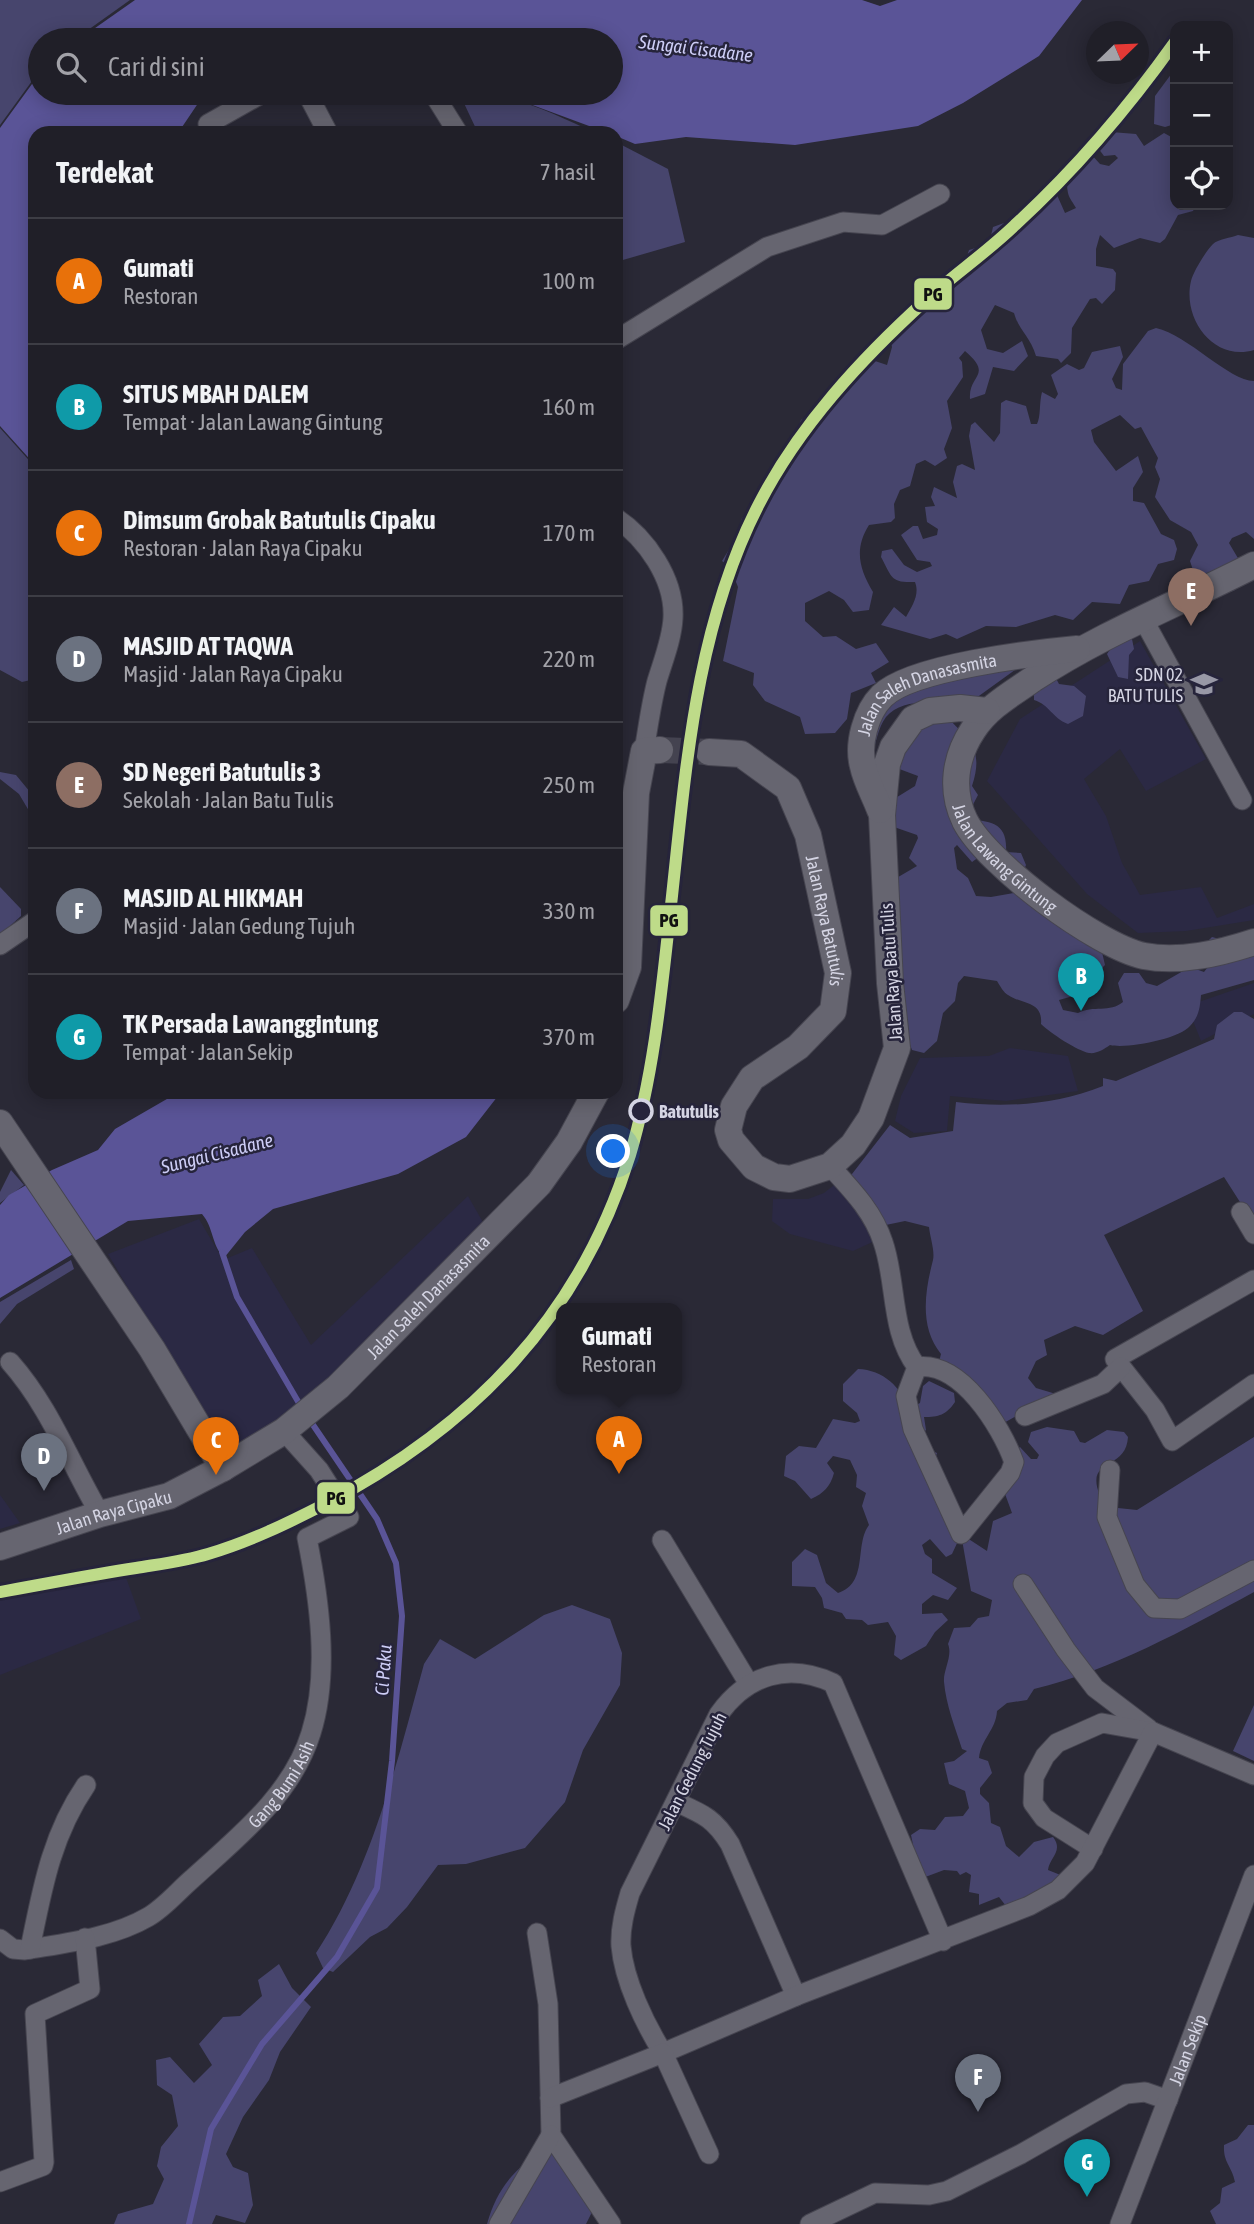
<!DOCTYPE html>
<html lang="id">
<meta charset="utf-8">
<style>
body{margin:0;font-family:"Asap Condensed",sans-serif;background:#2d2c34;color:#f1f3f6}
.controls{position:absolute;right:21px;top:21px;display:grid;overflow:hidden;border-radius:14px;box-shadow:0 4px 18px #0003}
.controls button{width:63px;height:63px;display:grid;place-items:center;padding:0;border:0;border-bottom:2px solid #3d3d45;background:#201f28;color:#f1f3f6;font:35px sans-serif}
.compass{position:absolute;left:1086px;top:21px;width:63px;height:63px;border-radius:50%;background:#201f28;box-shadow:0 4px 18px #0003;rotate:67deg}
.you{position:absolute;left:614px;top:1152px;width:24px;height:24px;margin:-18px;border:5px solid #fff;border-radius:50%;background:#1a73e8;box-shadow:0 0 0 10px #1a73e833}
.badge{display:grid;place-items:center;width:46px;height:46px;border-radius:50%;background:#9898a6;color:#fff;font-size:23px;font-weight:700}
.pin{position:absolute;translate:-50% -58px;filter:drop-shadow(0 2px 4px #0008)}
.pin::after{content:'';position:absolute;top:37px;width:24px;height:21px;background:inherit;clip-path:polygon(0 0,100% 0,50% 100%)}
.popup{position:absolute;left:556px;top:1303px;width:126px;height:91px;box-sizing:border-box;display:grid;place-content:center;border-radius:14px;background:#201f28;filter:drop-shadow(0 2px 5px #0005);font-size:23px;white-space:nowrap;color:#a2a2a8}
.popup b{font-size:26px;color:#f1f3f6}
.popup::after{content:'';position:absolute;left:50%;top:100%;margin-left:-14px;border:14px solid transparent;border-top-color:#201f28}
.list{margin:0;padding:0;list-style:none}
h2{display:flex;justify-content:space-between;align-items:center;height:91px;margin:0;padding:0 28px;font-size:30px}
h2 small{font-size:23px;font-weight:400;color:#a2a2a8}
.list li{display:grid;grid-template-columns:46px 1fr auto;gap:21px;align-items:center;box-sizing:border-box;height:126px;padding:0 28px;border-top:2px solid #3d3d45}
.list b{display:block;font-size:26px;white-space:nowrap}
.list p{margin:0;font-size:23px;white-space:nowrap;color:#a2a2a8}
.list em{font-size:23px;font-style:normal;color:#a2a2a8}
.icon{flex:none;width:38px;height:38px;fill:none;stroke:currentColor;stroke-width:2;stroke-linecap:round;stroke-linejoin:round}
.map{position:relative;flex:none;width:1254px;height:2224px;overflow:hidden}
.search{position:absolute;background:#201f28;box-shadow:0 4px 18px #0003;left:28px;top:28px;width:595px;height:77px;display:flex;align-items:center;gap:18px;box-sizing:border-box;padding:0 24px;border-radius:38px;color:#a2a2a8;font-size:26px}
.panel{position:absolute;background:#201f28;box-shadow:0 4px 18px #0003;left:28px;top:126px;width:595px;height:973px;border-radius:21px}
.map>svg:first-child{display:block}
.built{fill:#2b2944}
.green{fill:#47456d}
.water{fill:#5a5497}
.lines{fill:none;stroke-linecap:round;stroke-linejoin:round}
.stream{stroke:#5a5497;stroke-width:6}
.secondary-tunnel{stroke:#444350;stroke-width:26;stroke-dasharray:26 13;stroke-linecap:butt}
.street-casing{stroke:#464550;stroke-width:21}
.secondary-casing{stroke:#464550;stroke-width:28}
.street{stroke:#666570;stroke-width:19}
.secondary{stroke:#666570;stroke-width:26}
.rail-1-casing{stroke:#26243b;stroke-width:18}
.rail-1{stroke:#bedb89;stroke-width:12}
.stop-dot{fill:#26243b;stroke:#d4d4e3;stroke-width:3.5}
.labels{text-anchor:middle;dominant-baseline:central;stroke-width:5;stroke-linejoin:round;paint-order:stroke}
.poi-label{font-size:18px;fill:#d4d4e3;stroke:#26243b;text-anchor:end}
.street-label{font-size:18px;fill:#d4d4e3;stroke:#26243b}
.stop-label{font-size:18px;font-weight:bold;fill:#d4d4e3;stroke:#26243b;text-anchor:start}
.water-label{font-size:19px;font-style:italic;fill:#cdcdf6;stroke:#26243b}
.line-badge{stroke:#26243b;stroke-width:2.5}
.pale-badge-label{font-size:19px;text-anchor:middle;font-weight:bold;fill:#111}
</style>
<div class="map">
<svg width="1254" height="2224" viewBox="0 0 1254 2224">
<rect width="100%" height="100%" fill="#2a2936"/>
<!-- built -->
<g class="built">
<polygon points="1140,641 1206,759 1146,791 1120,749 1084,779 1106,816 1122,863 1140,895 1201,887 1217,918 1254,904 1254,920 1186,931 1138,933 1087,894 987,781 1020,719"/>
<polygon points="1254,983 1254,1014 1201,1041 1187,1006"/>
<polygon points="1010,1048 1068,1056 1078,1091 1006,1101 950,1096 947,1131 914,1133 895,1121 901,1096 920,1058 989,1056"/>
<polygon points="838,1182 879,1239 853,1251 790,1234 772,1221 773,1199 808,1199 824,1193"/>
<polygon points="468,1196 484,1224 292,1414 225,1454 108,1254 199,1219 223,1260 252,1248 311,1345"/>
<polygon points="0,1495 3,1499 20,1523 0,1529"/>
<polygon points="124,1572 141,1619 0,1675 0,1591"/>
</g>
<!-- green -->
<g class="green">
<polygon points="0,0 130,0 74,40 40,40 40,70 0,125"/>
<polygon points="1175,69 1175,124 1165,127 1154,124 1155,96"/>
<path d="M472 93C514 93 558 116 596 133H478L462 99Z"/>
<path d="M1111 132 1136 134 1144 146 1164 133 1175 139V205H1196L1193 211 1178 215 1165 239 1160 243 1140 238 1114 248 1100 235 1096 249V266L1113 269 1116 273 1115 290 1102 304 1096 298 1090 299 1072 328 1071 353 1061 363 1058 359 1036 356C1030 336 1019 331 1014 313L995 305 981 330 987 349 1003 353 1022 341 1028 356 1014 371 993 367 985 394 970 399C968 374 994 376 965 351L959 358 962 362 963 377 947 401 952 428 944 449 947 458 935 466 925 460 916 464 910 486 900 490 894 504 895 518 891 522 869 525C854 549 859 568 873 592L869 610 853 612 844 600 829 591 805 603V621L823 637 836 636 856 649 876 643 889 662 871 673 876 683 851 693 847 719 835 733 805 734 800 717 765 701 753 685 754 673 723 661 738 587 730 567 722 561 736 538 742 518 756 509 776 476 791 467 788 451 801 420 822 405 860 361 869 359 887 365 892 347 890 339 902 327 907 315 922 311 926 293 965 262 969 250 989 244 993 227 1004 223 1017 228 1038 198 1048 190 1057 195 1065 213 1076 208C1074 204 1069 198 1068 193 1064 176 1073 157 1090 153L1100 164 1109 166 1118 158 1115 155 1104 156 1098 148Z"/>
<polygon points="616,142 668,169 685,242 616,262"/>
<path d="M1238 235 1254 238V350C1214 362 1182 319 1191 281 1193 272 1206 251 1213 244 1218 239 1231 238 1238 235Z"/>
<path d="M1156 328C1188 335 1229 381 1254 381V539L1246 532 1232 538 1229 543 1242 565 1235 573V590L1211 600 1190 615 1181 599 1194 573 1190 561 1198 545 1191 532 1170 520 1155 497 1160 479 1155 467 1158 458 1141 427 1135 429 1120 415 1091 430 1094 442 1116 471 1138 456 1143 472 1133 488V501L1144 503 1161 534 1174 540 1177 549 1174 560 1158 564 1149 581 1129 585 1120 604 1092 602 1073 620 1055 615 1016 627 986 626 957 639 946 634 930 639 881 625 894 607 906 617C912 606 920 595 915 582 890 583 892 577 881 557L882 551 892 549 904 565 917 572 932 566 930 562 917 560 901 535 913 526H918L923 539 937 535 938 529 927 522 925 507 935 506 931 497 934 487 957 498 953 482 957 466 962 464 975 470 969 436 971 425 975 422 994 442 1000 433 1001 403 1006 400 1026 406 1031 424H1037C1041 416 1039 403 1042 392L1055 399 1058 394 1051 375 1067 364 1079 370 1084 368 1092 352 1120 346 1123 357 1112 379 1116 388 1122 390 1123 364 1148 331Z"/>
<polygon points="0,428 35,467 35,679 22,682 0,670"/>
<polygon points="1126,637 1132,639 1134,649 1129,655 1128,679 1118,677 1107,654 1115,642"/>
<path d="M1026 662 965 706C942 703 903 696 886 717 878 727 875 747 871 759L885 695Z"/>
<path d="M1049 665 1059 684 1074 686 1086 696 1083 716 1068 724C1052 718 1050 705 1034 700V690L1023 674 1024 667Z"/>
<path d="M946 716C970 741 984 749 972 786L978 795 965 820C991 820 1008 823 1006 852L1021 853 1026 865 1019 882 979 857 972 862 957 845 954 848 957 869 968 878 976 896 991 897 1030 890 1101 948 1105 965 1089 981 1084 993 1059 1000 1063 1010 1078 1013C1093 1005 1110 1013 1123 1002L1118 983 1124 973H1139L1146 983 1157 986 1190 967 1204 972 1211 963 1206 943 1212 937 1254 948V980L1201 995C1200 1007 1199 1017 1190 1026 1179 1039 1127 1049 1110 1045 1104 1049 1097 1054 1089 1053 1078 1051 1050 1033 1041 1024 1043 1001 1023 1005 1008 995 1004 993 1000 986 997 981L964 976 958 983 955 1001 943 1013 937 1041 924 1053 912 1050 904 1028 888 883 917 866 909 858 918 838 917 835 894 827V799L915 786 918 776 894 767 889 738Z"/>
<polygon points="0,772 16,775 35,798 35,821 19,794 0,779"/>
<polygon points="0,887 21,909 21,916 0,935"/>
<path d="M1234 1012H1242L1254 1019V1224L1224 1177 1104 1235 1143 1311 1103 1335 1075 1326 1044 1340 1047 1355 1036 1361 1028 1378 1036 1388 1056 1394 1002 1424 973 1395 967 1402 939 1362 941 1354C919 1327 925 1291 933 1260 935 1251 930 1237 929 1227L905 1221 881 1226 845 1183 890 1125 910 1138 953 1131 956 1102C1006 1108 1055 1105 1103 1086V1078L1116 1081 1214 1039 1217 1025Z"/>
<polygon points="11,1170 24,1185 0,1203 0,1192"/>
<polygon points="71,1260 74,1269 17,1304 0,1324 0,1302"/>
<path d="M858 1369C883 1370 902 1387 908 1410L920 1403 923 1386 929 1381 954 1393 955 1402C946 1415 939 1417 924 1417L926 1430 919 1437 923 1447 937 1453 933 1465 959 1539 952 1554 946 1557 930 1539 922 1545 925 1554 932 1559V1573L957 1588 948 1600 933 1595 922 1604V1614L942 1613 948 1620 935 1632 926 1646 901 1660 894 1655 896 1636 888 1622 868 1625 862 1620 846 1619 842 1613 824 1608 822 1598 815 1587 792 1586V1562L805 1549 817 1555 826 1583 838 1593C869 1583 854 1545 869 1525L862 1506 866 1493 856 1487 857 1475 850 1460 833 1456 827 1463 834 1473C830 1487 824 1493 811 1499L795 1481 784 1476 786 1456 799 1446 816 1448 833 1419 855 1423 860 1421 857 1413 843 1401V1384Z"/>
<path d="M1047 1427 1074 1431 1080 1442 1085 1443 1107 1430 1124 1432 1128 1437C1126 1472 1084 1456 1100 1496L1110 1498 1118 1508 1137 1510 1254 1437V1592C1184 1630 1112 1670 1034 1689L1027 1700 1007 1703 997 1711C996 1730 981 1739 979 1758L988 1761 992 1773 980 1788V1794L989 1803 991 1823 1000 1827 1006 1846 1019 1857 1034 1842 1053 1837C1064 1851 1049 1858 1048 1870L1063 1876 1013 1915 999 1897 979 1905V1894L969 1892 971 1875 966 1872 960 1875 957 1871 944 1870 920 1879 911 1835 920 1829 935 1830 945 1817 963 1816 969 1808 965 1791 949 1784 944 1763 954 1761 967 1751 962 1749C955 1727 946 1705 944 1682 943 1670 953 1656 948 1644L954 1628 970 1627 978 1618 989 1616 992 1600 971 1591 961 1534 987 1551 993 1521 1012 1513 1001 1483 1019 1478 1016 1451 1020 1447 1031 1459H1037L1039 1455 1028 1442 1031 1432Z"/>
<path d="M572 1605 610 1619 622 1653 620 1685 583 1750 565 1802 525 1848 466 1864 438 1865 407 1907 387 1928 370 1937 333 1972 323 1968 316 1953C372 1868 397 1762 424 1664L440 1639 475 1659 544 1615Z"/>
<polygon points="1254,1705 1254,1761 1233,1751"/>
<polygon points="279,1964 292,1988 311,2007 280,2052 269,2080 243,2117 226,2154 233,2167 248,2173 253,2205 245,2223 216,2215 212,2224 114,2224 118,2214 153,2204 164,2179 157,2166 161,2147 178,2126 172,2095 157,2085 156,2060 170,2057 194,2083 212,2065 199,2044 223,2017 240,2016 262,1996 258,1980"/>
<path d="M1248 2125H1254V2224H1216L1210 2211 1220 2203 1222 2188 1235 2182C1232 2166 1223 2163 1224 2145L1237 2139Z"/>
<path d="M550 2150 590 2185 591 2214 586 2224H487C496 2190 517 2162 550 2150Z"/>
</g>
<!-- water -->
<g class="water">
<polygon points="135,0 862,0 880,6 897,0 1082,0 1039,56 963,103 918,126 795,145 686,137 635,144 616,136 616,133 608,133 500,93 611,93 611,40 78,40"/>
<polygon points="40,73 40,93 205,93 178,133 35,133 35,465 0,426 0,128"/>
<path d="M179 1092H501L466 1137 398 1174 273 1209 245 1232 224 1258C211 1244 214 1228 202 1214L128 1221 0 1298V1205L9 1195 52 1170 98 1150 115 1129Z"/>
</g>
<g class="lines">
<!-- stream -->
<g class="stream">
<polyline points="222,1252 237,1297 303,1410"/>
<polyline points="189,2224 211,2129 262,2044 337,1957 377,1888 392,1761 402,1616 396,1563 377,1519 309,1419"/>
</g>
<!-- secondary-tunnel -->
<polyline class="secondary-tunnel" points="660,750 709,752"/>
<defs>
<g id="street">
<polyline points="307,93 328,133"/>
<polyline points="433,93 458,133"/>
<polyline points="213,133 208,124 263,93"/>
<polyline points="616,340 767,247 843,222 882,225 940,194"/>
<path d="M616 518C646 538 675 579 673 618 672 639 663 661 657 681 651 704 648 728 644 751"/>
<polyline points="1142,617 1242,800"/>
<polyline points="0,945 35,921"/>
<path d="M830 1166C851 1189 873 1211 883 1242 897 1282 890 1332 917 1367 961 1361 1001 1426 1014 1462L1010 1473 961 1534 913 1429 906 1396 917 1367"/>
<polyline points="1241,1212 1254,1234"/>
<polyline points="1254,1280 1115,1359 1155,1410 1172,1441 1254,1384"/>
<path d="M10 1362C50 1407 70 1463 100 1514"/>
<polyline points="1025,1416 1103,1384 1121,1367"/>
<polyline points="1110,1470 1107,1517 1135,1585 1154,1608 1180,1609 1254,1570"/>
<polyline points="662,1540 749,1684"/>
<polyline points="1023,1584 1066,1650 1095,1688 1149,1729"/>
<path d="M676 1802C703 1814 714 1818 730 1844L796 1996"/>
<polyline points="1093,1849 1044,1818 1033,1803 1034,1777 1045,1756 1057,1743 1102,1723 1153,1732"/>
<polyline points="537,1933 548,2004 551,2135 611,2224"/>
<path id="s1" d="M0 1939 13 1949 25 1950C65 1943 112 1938 148 1917 164 1908 178 1891 192 1879 238 1837 292 1795 311 1733 330 1673 319 1598 307 1538L349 1517 319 1470 284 1431"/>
<path d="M943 1941 833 1683C788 1662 747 1675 719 1714L630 1893C625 1910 620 1928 621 1946 624 1981 645 2024 663 2053L796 1996 1029 1906 1058 1890 1085 1863 1153 1732 1254 1775"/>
<path d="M30 1949C42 1890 51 1836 86 1785"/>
<polyline points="550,2098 663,2053 709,2154"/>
<polyline points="0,2182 43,2166 44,2162 35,2014 90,1989 85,1938"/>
<polyline points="499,2224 551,2135"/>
<polyline points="810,2224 875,2193 929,2195 947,2191 1021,2154 1126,2094 1145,2092 1168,2100"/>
<path id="s2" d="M1120 2224 1254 1875"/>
</g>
<g id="secondary">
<path id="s3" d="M1254 565C1180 603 1103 633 1033 679 1010 695 988 707 973 730 955 757 950 790 965 821 987 864 1097 946 1144 956 1180 963 1220 953 1254 942"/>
<path id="s4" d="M709 752 741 754 788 788 808 835 838 973 833 1011 798 1047 752 1078 734 1106 728 1130 731 1140 754 1167 774 1177 790 1179 830 1166 853 1145 871 1118 897 1048 890 983 882 815 887 764 893 747 913 719 930 711 960 708 987 711"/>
<path id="s5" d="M880 810C875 796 866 781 863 766 857 744 866 712 882 696 911 667 1034 653 1077 649"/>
<polyline points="616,1000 628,967 636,793 644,751 660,750"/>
<polyline points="0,1123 152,1349 223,1468"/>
<path id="s6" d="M0 1547 100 1514 169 1496 223 1468 284 1431 338 1387 539 1184 569 1142 596 1092"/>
</g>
</defs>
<!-- street casing -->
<use href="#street" class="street-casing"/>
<!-- secondary casing -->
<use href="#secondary" class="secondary-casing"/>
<!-- street -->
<use href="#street" class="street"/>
<!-- secondary -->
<use href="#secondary" class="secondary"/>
<defs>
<path id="rail-1" d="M0 1592C45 1584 90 1575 136 1568 160 1564 185 1561 208 1554 249 1542 288 1523 325 1504 472 1427 580 1317 630 1155 654 1074 662 988 671 905 686 769 695 628 759 504 799 426 861 359 926 300 955 274 987 252 1015 225 1075 170 1128 108 1175 42"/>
</defs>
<!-- rail-1 casing -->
<use href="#rail-1" class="rail-1-casing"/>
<!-- rail-1 -->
<use href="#rail-1" class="rail-1"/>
</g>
<!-- icons -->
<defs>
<symbol id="school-bare" viewBox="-9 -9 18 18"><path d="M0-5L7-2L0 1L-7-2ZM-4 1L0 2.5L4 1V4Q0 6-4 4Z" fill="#9898a6" stroke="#26243b" stroke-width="2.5" paint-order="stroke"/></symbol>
</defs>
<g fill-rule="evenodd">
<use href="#school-bare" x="1185" y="665" width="38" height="38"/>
</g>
<!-- markers -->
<circle class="stop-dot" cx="641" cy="1111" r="11"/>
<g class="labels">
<!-- poi labels -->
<g class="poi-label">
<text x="1183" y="674">SDN 02<tspan x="1183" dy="21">BATU TULIS</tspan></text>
</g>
<!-- street labels -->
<g class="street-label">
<text stroke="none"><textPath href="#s5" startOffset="161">Jalan Saleh Danasasmita</textPath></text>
<text stroke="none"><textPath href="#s3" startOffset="478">Jalan Lawang Gintung</textPath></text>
<text stroke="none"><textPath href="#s4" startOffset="229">Jalan Raya Batutulis</textPath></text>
<text transform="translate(891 972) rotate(-94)">Jalan Raya Batu Tulis</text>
<text stroke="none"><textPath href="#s6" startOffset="506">Jalan Saleh Danasasmita</textPath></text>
<text stroke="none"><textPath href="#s6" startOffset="119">Jalan Raya Cipaku</textPath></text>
<text transform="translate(692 1771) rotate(-63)">Jalan Gedung Tujuh</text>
<text stroke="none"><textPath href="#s1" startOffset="346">Gang Bumi Asih</textPath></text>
<text stroke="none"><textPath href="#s2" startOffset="187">Jalan Sekip</textPath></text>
</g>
<!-- stop labels -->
<g class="stop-label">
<text x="659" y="1111">Batutulis</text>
</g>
<!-- water labels -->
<g class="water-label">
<text transform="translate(696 48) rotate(7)">Sungai Cisadane</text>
<text transform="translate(217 1153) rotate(-14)">Sungai Cisadane</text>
<text transform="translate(383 1670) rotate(-86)">Ci Paku</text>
</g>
</g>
<g class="line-badge">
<rect x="913" y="277" width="40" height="34" rx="7" fill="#bedb89"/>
<rect x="649" y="904" width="40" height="33" rx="7" fill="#bedb89"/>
<rect x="316" y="1481" width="40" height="34" rx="7" fill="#bedb89"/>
</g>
<g class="pale-badge-label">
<text x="933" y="301">PG</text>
<text x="669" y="927">PG</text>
<text x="336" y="1505">PG</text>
</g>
</svg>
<div class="controls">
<button>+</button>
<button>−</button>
<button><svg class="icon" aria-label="locate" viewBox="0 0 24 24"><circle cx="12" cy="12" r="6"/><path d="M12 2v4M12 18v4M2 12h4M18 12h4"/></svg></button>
</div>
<svg class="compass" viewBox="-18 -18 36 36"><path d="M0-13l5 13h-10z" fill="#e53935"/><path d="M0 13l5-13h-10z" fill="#a2a2a8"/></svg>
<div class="you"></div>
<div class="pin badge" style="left:619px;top:1474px;background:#e8710a">A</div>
<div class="popup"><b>Gumati</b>Restoran</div>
<div class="pin badge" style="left:1081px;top:1011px;background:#0f9aa8">B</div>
<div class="pin badge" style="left:216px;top:1475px;background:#e8710a">C</div>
<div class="pin badge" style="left:44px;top:1491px;background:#6b7280">D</div>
<div class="pin badge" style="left:1191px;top:626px;background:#8d6e63">E</div>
<div class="pin badge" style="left:978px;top:2112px;background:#6b7280">F</div>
<div class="pin badge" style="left:1087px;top:2197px;background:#0f9aa8">G</div>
<div class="search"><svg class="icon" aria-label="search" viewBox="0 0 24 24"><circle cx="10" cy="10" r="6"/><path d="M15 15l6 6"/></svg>Cari di sini</div>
<section class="panel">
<h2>Terdekat<small>7 hasil</small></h2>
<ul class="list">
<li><span class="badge" style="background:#e8710a">A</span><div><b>Gumati</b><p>Restoran</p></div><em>100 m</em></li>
<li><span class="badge" style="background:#0f9aa8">B</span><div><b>SITUS MBAH DALEM</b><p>Tempat · Jalan Lawang Gintung</p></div><em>160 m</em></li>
<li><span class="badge" style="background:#e8710a">C</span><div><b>Dimsum Grobak Batutulis Cipaku</b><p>Restoran · Jalan Raya Cipaku</p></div><em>170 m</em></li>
<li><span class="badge" style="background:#6b7280">D</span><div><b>MASJID AT TAQWA</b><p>Masjid · Jalan Raya Cipaku</p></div><em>220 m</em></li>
<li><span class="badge" style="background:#8d6e63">E</span><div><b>SD Negeri Batutulis 3</b><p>Sekolah · Jalan Batu Tulis</p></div><em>250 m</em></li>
<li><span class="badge" style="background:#6b7280">F</span><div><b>MASJID AL HIKMAH</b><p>Masjid · Jalan Gedung Tujuh</p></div><em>330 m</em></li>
<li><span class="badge" style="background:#0f9aa8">G</span><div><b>TK Persada Lawanggintung</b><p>Tempat · Jalan Sekip</p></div><em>370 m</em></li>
</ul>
</section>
</div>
